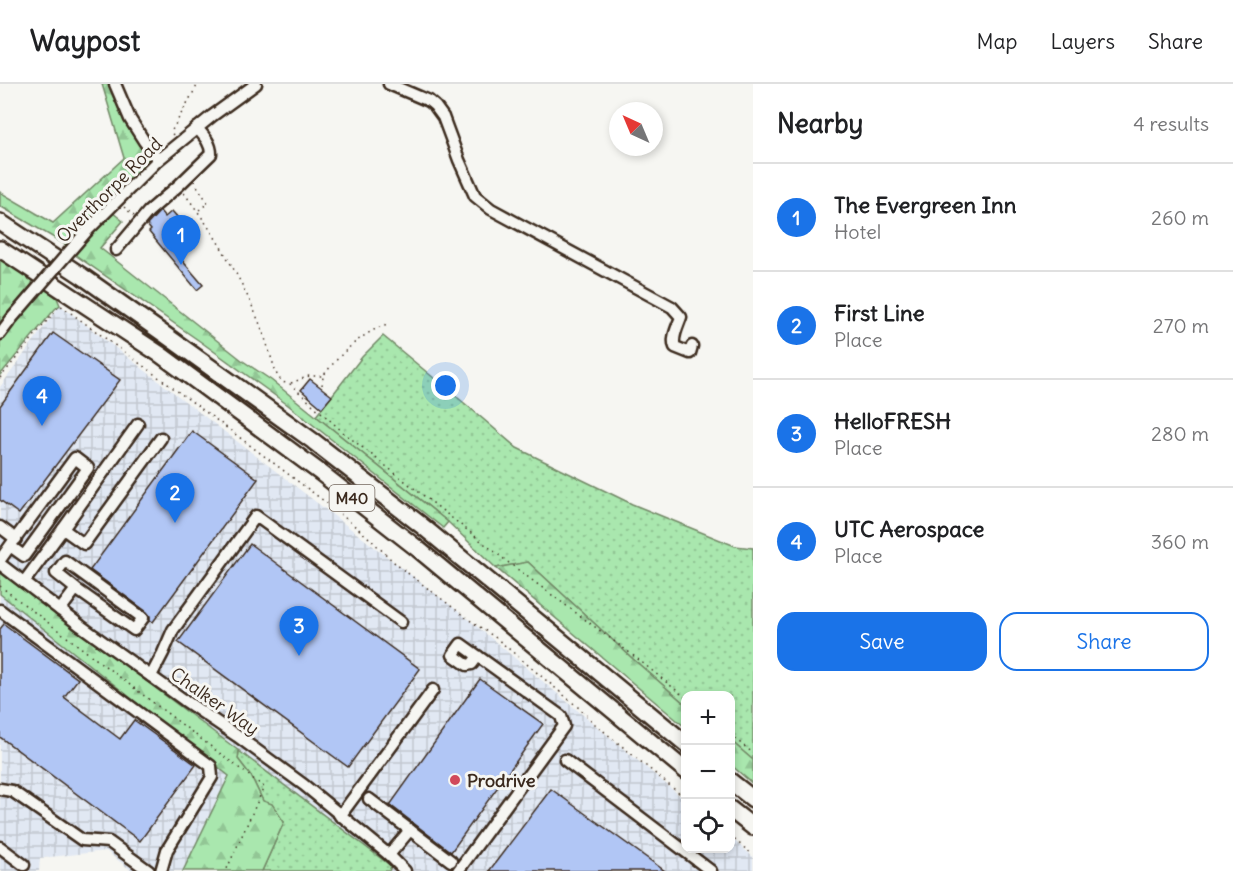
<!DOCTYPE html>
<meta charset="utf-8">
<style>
body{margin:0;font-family:Delius,sans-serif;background:#f6f6f6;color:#202124}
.controls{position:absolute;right:18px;bottom:18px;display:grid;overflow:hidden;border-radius:12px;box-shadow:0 3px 9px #0003}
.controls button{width:54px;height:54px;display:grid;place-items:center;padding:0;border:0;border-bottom:2px solid #e0e0e0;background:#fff;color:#202124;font:30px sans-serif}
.compass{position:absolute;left:609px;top:18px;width:54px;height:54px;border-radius:50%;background:#fff;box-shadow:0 3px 9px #0003;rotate:316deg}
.you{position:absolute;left:446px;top:302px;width:21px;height:21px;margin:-15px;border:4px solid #fff;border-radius:50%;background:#1a73e8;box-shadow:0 0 0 9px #1a73e833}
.badge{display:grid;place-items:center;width:39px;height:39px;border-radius:50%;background:#1a73e8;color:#fff;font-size:20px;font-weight:700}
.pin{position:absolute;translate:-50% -50px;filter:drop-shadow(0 2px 3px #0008)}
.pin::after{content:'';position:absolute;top:32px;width:21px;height:18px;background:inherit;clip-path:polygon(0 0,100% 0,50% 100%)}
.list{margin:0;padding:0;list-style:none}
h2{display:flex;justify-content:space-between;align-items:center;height:78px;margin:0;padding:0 24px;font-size:26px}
h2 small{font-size:20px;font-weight:400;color:#757577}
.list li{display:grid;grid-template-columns:39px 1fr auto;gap:18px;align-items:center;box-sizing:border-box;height:108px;padding:0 24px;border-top:2px solid #e0e0e0}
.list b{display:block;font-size:22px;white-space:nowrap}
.list p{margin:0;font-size:20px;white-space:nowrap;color:#757577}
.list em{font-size:20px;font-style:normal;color:#757577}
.actions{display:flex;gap:12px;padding:18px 24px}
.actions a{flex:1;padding:14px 0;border:2px solid #1a73e8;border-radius:18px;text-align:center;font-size:21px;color:#1a73e8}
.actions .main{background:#1a73e8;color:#fff}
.icon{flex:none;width:33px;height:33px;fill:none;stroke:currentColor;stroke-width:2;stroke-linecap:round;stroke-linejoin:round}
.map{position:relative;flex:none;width:753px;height:787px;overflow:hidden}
header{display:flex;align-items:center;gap:36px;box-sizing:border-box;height:84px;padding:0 30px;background:#fff;border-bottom:2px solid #e0e0e0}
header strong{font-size:28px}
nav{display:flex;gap:33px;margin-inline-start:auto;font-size:21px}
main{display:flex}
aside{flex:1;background:#fff}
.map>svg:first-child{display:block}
.industrial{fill:url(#industrial-grid)}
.grass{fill:url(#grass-dots);stroke:#728866;stroke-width:1.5}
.forest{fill:url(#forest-firs);stroke:#728866;stroke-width:1.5}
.building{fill:#b1c6f5;stroke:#3b2a1e;stroke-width:1.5}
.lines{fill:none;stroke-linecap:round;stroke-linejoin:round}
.minor-casing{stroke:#3b2a1e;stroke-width:15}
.highway-casing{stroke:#3b2a1e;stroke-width:20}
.path{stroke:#3b2a1e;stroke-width:1.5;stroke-dasharray:1.5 4.5;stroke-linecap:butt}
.minor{stroke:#f6f6f2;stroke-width:10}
.highway{stroke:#f6f6f2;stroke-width:15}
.minor-bridge-casing{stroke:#3b2a1e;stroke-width:15;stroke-linecap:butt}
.minor-bridge{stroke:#f6f6f2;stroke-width:10}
.poi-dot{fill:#d1495b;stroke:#f6f6f2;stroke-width:2}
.labels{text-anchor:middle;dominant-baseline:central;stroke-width:6;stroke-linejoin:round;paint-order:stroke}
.shield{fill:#f6f6f2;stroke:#73675e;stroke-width:1.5}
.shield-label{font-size:16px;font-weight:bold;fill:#3b2a1e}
.street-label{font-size:18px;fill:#3b2a1e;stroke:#f6f6f2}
.poi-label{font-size:18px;font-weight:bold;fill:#3b2a1e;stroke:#f6f6f2;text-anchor:start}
</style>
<header>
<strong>Waypost</strong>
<nav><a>Map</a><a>Layers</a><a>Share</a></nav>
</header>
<main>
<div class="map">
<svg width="753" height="787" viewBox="0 0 753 787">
<defs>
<pattern id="industrial-grid" width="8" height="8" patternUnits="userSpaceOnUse" patternTransform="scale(1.5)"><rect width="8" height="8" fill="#e1e8f3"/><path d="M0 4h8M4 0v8" fill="none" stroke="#c2c7d0"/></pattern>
<pattern id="grass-dots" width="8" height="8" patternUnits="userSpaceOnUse" patternTransform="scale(1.5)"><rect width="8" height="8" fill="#a9e7ae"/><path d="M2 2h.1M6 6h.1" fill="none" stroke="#92c695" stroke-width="1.8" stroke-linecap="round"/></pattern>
<pattern id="forest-firs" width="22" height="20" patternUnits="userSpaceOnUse" patternTransform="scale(1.5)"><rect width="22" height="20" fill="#a9e7ae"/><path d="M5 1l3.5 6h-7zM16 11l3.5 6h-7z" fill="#92c695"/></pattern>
</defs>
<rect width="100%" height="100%" fill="#f6f6f2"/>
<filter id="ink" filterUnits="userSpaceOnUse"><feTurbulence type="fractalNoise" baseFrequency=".0167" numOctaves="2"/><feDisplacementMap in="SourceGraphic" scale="12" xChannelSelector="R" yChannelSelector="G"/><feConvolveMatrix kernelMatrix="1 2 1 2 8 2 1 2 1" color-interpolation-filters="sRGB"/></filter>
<g filter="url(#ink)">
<!-- industrial -->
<g class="industrial">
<polygon points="60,221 468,535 685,716 686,764 730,764 731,754 753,773 753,787 186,787 245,672 0,487 0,303"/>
<polygon points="0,510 229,692 183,787 132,787 106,767 40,774 39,787 0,787"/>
</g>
<!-- grass -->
<g class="grass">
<polygon points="383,252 469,323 517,364 632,420 735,462 753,464 753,676 731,657 730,612 686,612 685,620 633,575 528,478 496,484 448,438 316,332 362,273"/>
<polygon points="239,667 391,782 389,787 262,787 284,738 263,717 251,692 238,675"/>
</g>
<!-- forest -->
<g class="forest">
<polygon points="102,0 112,0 151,73 108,115 66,161 0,122 0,108 53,139 124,74"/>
<polygon points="112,128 123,137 100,164 243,277 271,296 448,438 443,444 288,321 201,258 74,170"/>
<polygon points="0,175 32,196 32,200 0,241"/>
<polygon points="44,204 57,214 60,221 55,225 0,291 0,258"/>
<polygon points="528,478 633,575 685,620 685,643 496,484"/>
<polygon points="0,487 239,667 238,675 251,692 263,717 272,720 284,738 262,787 183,787 229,692 0,510"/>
<polygon points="731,657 753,676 753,700 731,681"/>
</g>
<!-- building -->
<g class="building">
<polygon points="160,127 165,133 172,127 179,135 167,144 170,148 169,149 175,156 169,161 203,201 197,206 149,148 151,146 147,141"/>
<polygon points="53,249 120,296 19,430 0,416 0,322"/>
<polygon points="310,295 332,312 322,324 301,306"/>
<polygon points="192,347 258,395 153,538 150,536 150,532 147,528 90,486"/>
<polygon points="250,460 420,585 348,683 178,558"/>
<polygon points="4,540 78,595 64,613 120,655 134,636 196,681 140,757 0,653 0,545"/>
<polygon points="480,595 543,640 451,768 390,721"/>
<polygon points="551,705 665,787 489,787"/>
</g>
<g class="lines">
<defs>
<g id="minor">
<polyline points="115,0 130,35 144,57 158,76"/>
<path d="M389 0 429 17 435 22 443 33 459 76 475 112 491 125 672 223 681 233C678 242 671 254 675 263L690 269 692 262"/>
<polyline points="87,147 158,76 212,32 256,0"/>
<path d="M116 166 148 128 178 102 211 70C211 59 204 52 197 44"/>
<polyline points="0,250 12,234"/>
<polyline points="0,443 16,455"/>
<polyline points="63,445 138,340"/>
<polyline points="0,476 10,462 75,374 88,384 24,472 10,462"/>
<polyline points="0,480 81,542 184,616 237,652 304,701 389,771 405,787"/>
<polyline points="24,498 63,445 84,460 161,354"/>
<polyline points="0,526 211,682 212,693 167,766 161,787"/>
<polyline points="60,526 76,505 56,489 65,477 143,534 134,546 76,505"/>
<polyline points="151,592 163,569 173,546 256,432 401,538"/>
<polyline points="565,676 711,787"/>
<polyline points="0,705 12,707 82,756 109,758 149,787"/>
<polyline points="369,715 451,777"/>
<polyline points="340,732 433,606"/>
<polyline points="0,763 24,781"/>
<polyline points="389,771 410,746"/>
<polyline points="458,787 564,642 561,632 461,560 453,571 467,581 472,580 478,572"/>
</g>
<g id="highway">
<polyline points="0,138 82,192 164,250 313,357 421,441 686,660"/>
<polyline points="0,165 161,271 321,389 418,465 686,687"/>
<polyline points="730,697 753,715"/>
<polyline points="730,725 753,743"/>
</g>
</defs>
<!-- minor casing -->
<use href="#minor" class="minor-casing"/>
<!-- highway casing -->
<use href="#highway" class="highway-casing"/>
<!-- path -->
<g class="path">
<polyline points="173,51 171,48 198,0"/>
<polyline points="194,97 208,119 199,126"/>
<path d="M184 109C214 148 240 192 259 238 266 255 271 274 277 291L282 298 290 300 344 349 509 479 634 572 686 614"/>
<polyline points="124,123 134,132"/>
<polyline points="0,294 60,221 195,320 328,420 367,452 397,481 468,535 496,554 579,624 595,640 686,715"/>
<path d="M291 299 309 292H323C341 269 361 249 390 239"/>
<polyline points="322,301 323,293"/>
<polyline points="0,502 264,703 226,787"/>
<polyline points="730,651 753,669"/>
<polyline points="730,752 753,771"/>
</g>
<!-- minor -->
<use href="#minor" class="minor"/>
<!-- highway -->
<use href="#highway" class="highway"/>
<defs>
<polyline id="minor-bridge" points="12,234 87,147"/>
</defs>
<!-- minor-bridge casing -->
<use href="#minor-bridge" class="minor-bridge-casing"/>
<!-- minor-bridge -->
<use href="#minor-bridge" class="minor-bridge"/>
</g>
</g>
<!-- markers -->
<circle class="poi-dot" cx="455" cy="696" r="6"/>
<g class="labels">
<!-- shield labels -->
<rect class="shield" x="329.5" y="401" width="45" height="26" rx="4.5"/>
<g class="shield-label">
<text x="352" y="414">M40</text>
</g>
<!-- street labels -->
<g class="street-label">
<text transform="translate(109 106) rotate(-45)">Overthorpe Road</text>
<text transform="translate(215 617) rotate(35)">Chalker Way</text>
</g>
<!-- poi labels -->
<g class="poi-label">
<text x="467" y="696">Prodrive</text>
</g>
</g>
</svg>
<div class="controls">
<button>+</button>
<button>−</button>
<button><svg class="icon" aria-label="locate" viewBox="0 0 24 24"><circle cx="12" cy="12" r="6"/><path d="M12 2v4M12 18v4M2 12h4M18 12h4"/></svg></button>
</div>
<svg class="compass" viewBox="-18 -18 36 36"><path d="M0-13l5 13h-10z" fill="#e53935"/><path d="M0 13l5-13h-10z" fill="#757577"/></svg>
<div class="you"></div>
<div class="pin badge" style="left:181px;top:181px">1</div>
<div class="pin badge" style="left:175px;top:439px">2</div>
<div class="pin badge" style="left:299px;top:572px">3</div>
<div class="pin badge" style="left:42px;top:342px">4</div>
</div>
<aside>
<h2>Nearby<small>4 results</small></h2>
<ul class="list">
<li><span class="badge">1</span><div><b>The Evergreen Inn</b><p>Hotel</p></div><em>260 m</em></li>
<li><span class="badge">2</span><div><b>First Line</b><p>Place</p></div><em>270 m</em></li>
<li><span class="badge">3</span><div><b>HelloFRESH</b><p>Place</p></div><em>280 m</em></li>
<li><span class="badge">4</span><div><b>UTC Aerospace</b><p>Place</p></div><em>360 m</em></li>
</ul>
<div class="actions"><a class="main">Save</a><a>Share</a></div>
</aside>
</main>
